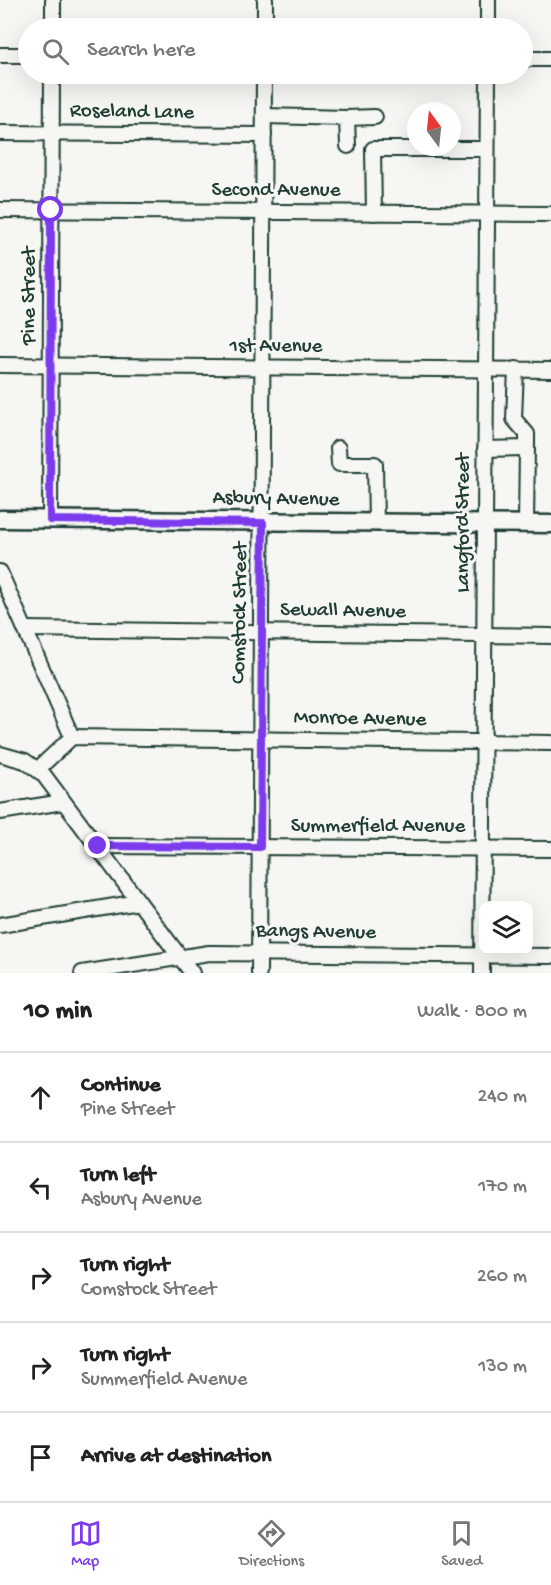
<!DOCTYPE html>
<meta charset="utf-8">
<style>
body{margin:0;font-family:"Gochi Hand",sans-serif;background:#f6f6f6;color:#222}
.controls{position:absolute;right:18px;bottom:18px;display:grid;overflow:hidden;border-radius:12px;box-shadow:0 6px 24px #0002}
.controls button{width:54px;height:54px;display:grid;place-items:center;padding:0;border:0;border-bottom:2px solid #e0e0e0;background:#fff;color:#222;font:30px sans-serif}
.compass{position:absolute;left:407px;top:102px;width:54px;height:54px;border-radius:50%;background:#fff;box-shadow:0 6px 24px #0002;rotate:345deg}
.stop{position:absolute;width:18px;height:18px;margin:-14px;border:4px solid #7c3aed;border-radius:50%;background:#fff}
.stop.end{background:#7c3aed;border-color:#fff;box-shadow:0 2px 6px #0008}
.list{margin:0;padding:0;list-style:none}
h2{display:flex;justify-content:space-between;align-items:center;height:78px;margin:0;padding:0 24px;font-size:26px}
h2 small{font-size:20px;font-weight:400;color:#767676}
.list li{display:grid;grid-template-columns:39px 1fr auto;gap:18px;align-items:center;box-sizing:border-box;height:90px;padding:0 24px;border-top:2px solid #e0e0e0}
.list b{display:block;font-size:22px;white-space:nowrap}
.list p{margin:0;font-size:20px;white-space:nowrap;color:#767676}
.list em{font-size:20px;font-style:normal;color:#767676}
.icon{flex:none;width:33px;height:33px;fill:none;stroke:currentColor;stroke-width:2;stroke-linecap:round;stroke-linejoin:round}
.map{position:relative;flex:none;width:551px;height:973px;overflow:hidden}
.search{position:absolute;background:#fff;box-shadow:0 6px 24px #0002;left:18px;right:18px;top:18px;height:66px;display:flex;align-items:center;gap:15px;box-sizing:border-box;padding:0 21px;border-radius:33px;color:#767676;font-size:22px}
.sheet{height:528px;background:#fff}
nav{display:flex;justify-content:space-around;align-items:center;box-sizing:border-box;height:84px;border-top:2px solid #e0e0e0;background:#fff;font-size:16px;color:#767676}
nav a{display:grid;justify-items:center;gap:3px}
nav .on{color:#7c3aed}
.map>svg:first-child{display:block}
.lines{fill:none;stroke-linecap:round;stroke-linejoin:round}
.minor-casing{stroke:#1f3d34;stroke-width:18}
.major-casing{stroke:#1f3d34;stroke-width:21}
.minor{stroke:#f6f6f2;stroke-width:14}
.major{stroke:#f6f6f2;stroke-width:16}
.route{stroke:#7c3aed;stroke-width:8}
.labels{text-anchor:middle;dominant-baseline:central;stroke-width:6;stroke-linejoin:round;paint-order:stroke}
.street-label{font-size:21px;fill:#1f3d34;stroke:#f6f6f2}
</style>
<div class="map">
<svg width="551" height="973" viewBox="0 0 551 973">
<rect width="100%" height="100%" fill="#f6f6f2"/>
<filter id="ink" filterUnits="userSpaceOnUse"><feTurbulence type="fractalNoise" baseFrequency=".0167" numOctaves="2"/><feDisplacementMap in="SourceGraphic" scale="12" xChannelSelector="R" yChannelSelector="G"/><feConvolveMatrix kernelMatrix="1 2 1 2 8 2 1 2 1" color-interpolation-filters="sRGB"/></filter>
<g filter="url(#ink)">
<g class="lines">
<defs>
<g id="minor">
<polyline points="53,28 53,0"/>
<polyline points="265,28 265,0"/>
<polyline points="488,28 488,0"/>
<polyline points="0,55 28,55"/>
<polyline points="522,59 551,59"/>
<polyline points="264,116 347,118 348,146"/>
<polyline points="347,118 375,117"/>
<polyline points="0,133 264,135"/>
<polyline points="0,210 551,214"/>
<polyline points="374,213 373,149 487,149"/>
<polyline points="0,365 551,370"/>
<polyline points="338,448 339,464 375,464 376,523"/>
<polyline points="485,449 527,448 527,434 514,419 516,369"/>
<polyline points="50,520 52,74"/>
<polyline points="526,524 527,448"/>
<polyline points="0,572 72,737"/>
<polyline points="26,629 551,636"/>
<polyline points="0,754 25,761 43,774 192,973"/>
<polyline points="38,769 72,737 551,743"/>
<polyline points="0,812 63,802"/>
<polyline points="98,846 551,849"/>
<polyline points="0,925 139,902"/>
<polyline points="82,973 209,953 551,956"/>
<polyline points="259,973 264,74"/>
<polyline points="482,973 488,74"/>
</g>
<polyline id="major" points="0,519 551,524"/>
</defs>
<!-- minor casing -->
<use href="#minor" class="minor-casing"/>
<!-- major casing -->
<use href="#major" class="major-casing"/>
<!-- minor -->
<use href="#minor" class="minor"/>
<!-- major -->
<use href="#major" class="major"/>
</g>
</g>
<g class="lines" filter="url(#ink)">
<!-- route -->
<polyline class="route" points="51,210 50,520 263,523 260,847 98,846"/>
</g>
<g class="labels">
<!-- street labels -->
<g class="street-label">
<text transform="translate(132 113) rotate(1)">Roseland Lane</text>
<text x="276" y="191">Second Avenue</text>
<text transform="translate(30 296) rotate(-90)">Pine Street</text>
<text x="276" y="347">1st Avenue</text>
<text transform="translate(276 500) rotate(1)">Asbury Avenue</text>
<text transform="translate(464 523) rotate(-90)">Langford Street</text>
<text transform="translate(343 612) rotate(1)">Sewall Avenue</text>
<text transform="translate(241 613) rotate(-89)">Comstock Street</text>
<text transform="translate(360 720) rotate(1)">Monroe Avenue</text>
<text x="378" y="827">Summerfield Avenue</text>
<text transform="translate(316 933) rotate(1)">Bangs Avenue</text>
</g>
</g>
</svg>
<div class="controls">
<button><svg class="icon" aria-label="layers" viewBox="0 0 24 24"><path d="M12 4l9 5-9 5-9-5zM3 14l9 5 9-5"/></svg></button>
</div>
<svg class="compass" viewBox="-18 -18 36 36"><path d="M0-13l5 13h-10z" fill="#e53935"/><path d="M0 13l5-13h-10z" fill="#767676"/></svg>
<div class="stop" style="left:51px;top:210px"></div>
<div class="stop end" style="left:98px;top:846px"></div>
<div class="search"><svg class="icon" aria-label="search" viewBox="0 0 24 24"><circle cx="10" cy="10" r="6"/><path d="M15 15l6 6"/></svg>Search here</div>
</div>
<section class="sheet">
<h2>10 min<small>Walk · 800 m</small></h2>
<ul class="list">
<li><svg class="icon" aria-label="ahead" viewBox="0 0 24 24"><path d="M12 20V5M6 11l6-6 6 6"/></svg><div><b>Continue</b><p>Pine Street</p></div><em>240 m</em></li>
<li><svg class="icon" aria-label="left" viewBox="0 0 24 24"><path d="M17 20v-9H6M10 6l-5 5 5 5"/></svg><div><b>Turn left</b><p>Asbury Avenue</p></div><em>170 m</em></li>
<li><svg class="icon" aria-label="right" viewBox="0 0 24 24"><path d="M7 20v-9h11M14 6l5 5-5 5"/></svg><div><b>Turn right</b><p>Comstock Street</p></div><em>260 m</em></li>
<li><svg class="icon" aria-label="right" viewBox="0 0 24 24"><path d="M7 20v-9h11M14 6l5 5-5 5"/></svg><div><b>Turn right</b><p>Summerfield Avenue</p></div><em>130 m</em></li>
<li><svg class="icon" aria-label="arrive" viewBox="0 0 24 24"><path d="M6 21V4h12l-3 4 3 4H6"/></svg><div><b>Arrive at destination</b></div></li>
</ul>
</section>
<nav>
<a class="on"><svg class="icon" aria-label="map" viewBox="0 0 24 24"><path d="M3 6l6-2 6 2 6-2v14l-6 2-6-2-6 2zM9 4v14M15 6v14"/></svg>Map</a>
<a><svg class="icon" aria-label="directions" viewBox="0 0 24 24"><path d="M12 3l9 9-9 9-9-9zM9 14v-3h6M13 9l2 2-2 2"/></svg>Directions</a>
<a><svg class="icon" aria-label="saved" viewBox="0 0 24 24"><path d="M7 4h10v16l-5-4-5 4z"/></svg>Saved</a>
</nav>
